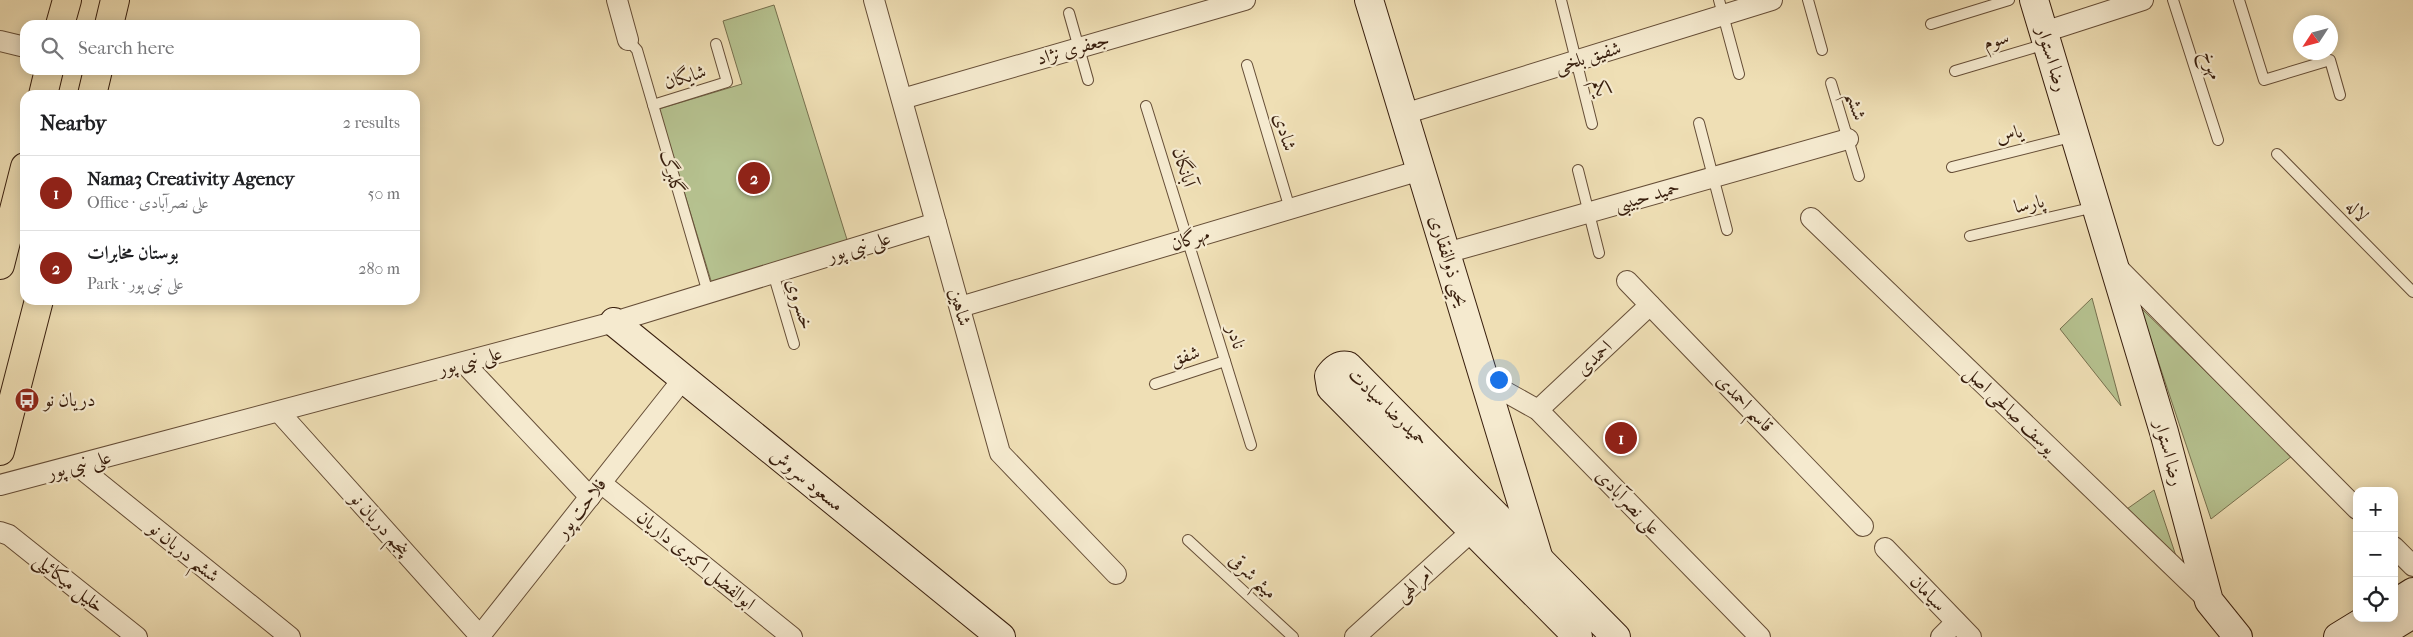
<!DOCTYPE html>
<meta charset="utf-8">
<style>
body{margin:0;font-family:"IM FELL French Canon",Amiri,serif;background:#f6f6f6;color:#202124}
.controls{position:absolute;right:15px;bottom:15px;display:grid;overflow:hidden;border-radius:10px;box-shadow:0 2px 12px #0003}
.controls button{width:45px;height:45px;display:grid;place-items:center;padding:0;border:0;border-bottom:1px solid #e0e0e0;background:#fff;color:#202124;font:25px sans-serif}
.compass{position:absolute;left:2293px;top:15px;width:45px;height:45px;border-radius:50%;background:#fff;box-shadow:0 2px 12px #0003;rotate:234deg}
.you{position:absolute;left:1498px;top:379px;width:18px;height:18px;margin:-12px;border:4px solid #fff;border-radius:50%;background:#1a73e8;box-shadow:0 0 0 8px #1a73e833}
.badge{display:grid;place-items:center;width:32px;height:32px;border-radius:50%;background:#8f2418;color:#fff;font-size:16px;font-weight:700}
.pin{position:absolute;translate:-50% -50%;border:2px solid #fff;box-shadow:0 1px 5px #0006}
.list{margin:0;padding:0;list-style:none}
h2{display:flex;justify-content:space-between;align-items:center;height:65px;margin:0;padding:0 20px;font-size:21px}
h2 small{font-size:16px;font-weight:400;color:#757577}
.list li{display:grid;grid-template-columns:32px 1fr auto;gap:15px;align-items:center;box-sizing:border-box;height:75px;padding:0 20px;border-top:1px solid #e0e0e0}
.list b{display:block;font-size:19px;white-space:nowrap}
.list p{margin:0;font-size:16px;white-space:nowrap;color:#757577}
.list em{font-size:16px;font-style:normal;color:#757577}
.icon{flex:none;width:28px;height:28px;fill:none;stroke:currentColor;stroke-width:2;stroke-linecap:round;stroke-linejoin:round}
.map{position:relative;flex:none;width:2413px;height:637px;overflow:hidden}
.search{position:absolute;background:#fff;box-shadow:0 2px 12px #0003;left:20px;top:20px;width:400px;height:55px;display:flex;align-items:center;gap:12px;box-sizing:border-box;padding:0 18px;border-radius:15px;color:#757577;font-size:19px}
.panel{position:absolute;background:#fff;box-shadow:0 2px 12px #0003;left:20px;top:90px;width:400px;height:215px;border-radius:15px}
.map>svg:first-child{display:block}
.green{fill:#b6c290;stroke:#77704e}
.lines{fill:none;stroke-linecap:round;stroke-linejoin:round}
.lane-casing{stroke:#664e37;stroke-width:12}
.street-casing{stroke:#664e37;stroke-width:22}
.secondary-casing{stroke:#381e0d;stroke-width:30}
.primary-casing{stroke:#381e0d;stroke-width:30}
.lane{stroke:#f5eacf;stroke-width:10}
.street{stroke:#f5eacf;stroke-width:20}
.secondary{stroke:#f5eacf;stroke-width:28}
.primary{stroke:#efdfb5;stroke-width:28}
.labels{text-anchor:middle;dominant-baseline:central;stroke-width:4.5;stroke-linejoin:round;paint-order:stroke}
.street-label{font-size:19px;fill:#381e0d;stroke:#f5eacf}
.poi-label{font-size:19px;fill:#381e0d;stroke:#f5eacf;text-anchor:start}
</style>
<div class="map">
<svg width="2413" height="637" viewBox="0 0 2413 637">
<rect width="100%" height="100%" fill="#efdfb5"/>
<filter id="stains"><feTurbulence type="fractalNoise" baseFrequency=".004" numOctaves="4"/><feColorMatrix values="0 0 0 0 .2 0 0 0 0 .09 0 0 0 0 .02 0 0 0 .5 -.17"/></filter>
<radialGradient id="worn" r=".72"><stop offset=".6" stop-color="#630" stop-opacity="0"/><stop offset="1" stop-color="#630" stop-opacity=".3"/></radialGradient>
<!-- green -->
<g class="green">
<polygon points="774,5 849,246 712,284 659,109 742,84 723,21"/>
<polygon points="2092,298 2121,406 2060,329"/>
<polygon points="2140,307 2292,456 2211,519"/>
<polygon points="2154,490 2177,559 2124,511"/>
</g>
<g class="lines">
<defs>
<g id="lane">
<polyline points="1561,0 1592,124"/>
<polyline points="1719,0 1739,74"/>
<polyline points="1808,0 1822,50"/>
<polyline points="2173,0 2218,140"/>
<polyline points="2239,0 2264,80 2330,60 2340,95"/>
<polyline points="1069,13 1088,80"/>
<polyline points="1931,24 2009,0"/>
<polyline points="628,40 637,50 708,293"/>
<polyline points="1247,65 1290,209"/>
<polyline points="1955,71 2046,44"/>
<polyline points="1831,83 1859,176"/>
<polyline points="653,105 727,82 716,44"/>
<polyline points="1146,106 1251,445"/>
<polyline points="1699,123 1727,230"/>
<polyline points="2277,154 2413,292"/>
<polyline points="1952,167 2075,136"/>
<polyline points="1578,170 1599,253"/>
<polyline points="1970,236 2095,207"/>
<polyline points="773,273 794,344"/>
<polyline points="1155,384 1225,361"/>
<polyline points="1188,540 1293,637"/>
</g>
<g id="street">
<polyline points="617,0 628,40"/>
<polyline points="874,0 1000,453 1116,574"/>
<polyline points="2044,32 2143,0"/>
<polyline points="0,41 25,47"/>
<polyline points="902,99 1245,0"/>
<polyline points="1404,114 1772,0"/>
<polyline points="1811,218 2209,601"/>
<polyline points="1446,253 1848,139"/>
<polyline points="2116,266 2357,509"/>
<polyline points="1627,281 1863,526"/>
<polyline points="960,307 1421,170"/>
<polyline points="464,363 590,497"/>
<polyline points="1486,381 1538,410 1760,637"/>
<polyline points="1538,410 1650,305"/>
<polyline points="279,412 480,636"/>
<polyline points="78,466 290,637"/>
<polyline points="601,483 792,637"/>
<polyline points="0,485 614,322 936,223"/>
<polyline points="0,532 9,535 137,637"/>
<polyline points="2394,547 2413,566"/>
<polyline points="1885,548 1971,637"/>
<polyline points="479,637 683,379"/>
<polyline points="1355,637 1473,530"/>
<polyline points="1941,637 1956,622"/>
</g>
<g id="secondary">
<polyline points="1369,0 1538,556"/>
<polyline points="2034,0 2164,432 2209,601 2238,637"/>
<polyline points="614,322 1001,637"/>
<polyline points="2394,604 2413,592"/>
<path d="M1578 637 1331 388 1329 376C1334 369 1339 364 1348 366L1616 637"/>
<polyline points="2338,637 2369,618"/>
<polyline points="2375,637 2413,614"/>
</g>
<g id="primary">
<polyline points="60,25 67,0"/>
<polyline points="109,25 115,0"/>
<polyline points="43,95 49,70"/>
<polyline points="92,95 98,70"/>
<polyline points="0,265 25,167"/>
<polyline points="0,451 39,300"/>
</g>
</defs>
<!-- lane casing -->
<use href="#lane" class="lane-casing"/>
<!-- street casing -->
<use href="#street" class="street-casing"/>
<!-- secondary casing -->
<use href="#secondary" class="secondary-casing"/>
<!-- primary casing -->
<use href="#primary" class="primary-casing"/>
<!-- lane -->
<use href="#lane" class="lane"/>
<!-- street -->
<use href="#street" class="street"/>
<!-- secondary -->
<use href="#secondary" class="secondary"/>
<!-- primary -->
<use href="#primary" class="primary"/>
</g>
<!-- icons -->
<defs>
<symbol id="bus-disc" viewBox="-11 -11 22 22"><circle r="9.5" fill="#8f2418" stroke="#f5eacf"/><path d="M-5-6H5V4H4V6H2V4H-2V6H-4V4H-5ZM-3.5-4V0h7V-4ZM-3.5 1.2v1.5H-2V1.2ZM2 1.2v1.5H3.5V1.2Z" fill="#fff"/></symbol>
</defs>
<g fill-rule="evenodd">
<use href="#bus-disc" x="13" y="386" width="28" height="28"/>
</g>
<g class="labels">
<!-- street labels -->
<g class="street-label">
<text transform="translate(1996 40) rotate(-16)">سوم</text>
<text transform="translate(1073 49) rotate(-16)">جعفری نژاد</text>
<text transform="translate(1588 57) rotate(-17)">شفیق بلخی</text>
<text transform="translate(2052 59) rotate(73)">رضا استوار</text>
<text transform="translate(2212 65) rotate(72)">مهرخ</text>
<text transform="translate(685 77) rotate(-17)">شایگان</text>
<text transform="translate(1601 88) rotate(76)">یکم</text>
<text transform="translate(1856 106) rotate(73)">ششم</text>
<text transform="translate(1285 132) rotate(74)">شادی</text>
<text transform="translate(2009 134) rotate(-14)">یاس</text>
<text transform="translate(1184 167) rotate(73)">آبانگان</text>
<text transform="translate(672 172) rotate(74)">گلبرگ</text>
<text transform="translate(1647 196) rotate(-16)">حمید حبیبی</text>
<text transform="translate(2029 204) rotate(-13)">پارسا</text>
<text transform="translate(2357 211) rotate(45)">لاله</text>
<text transform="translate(1190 239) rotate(-17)">مهرگان</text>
<text transform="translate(859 247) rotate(-17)">علی نبی پور</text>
<text transform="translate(1449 261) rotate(73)">یحیی ذوالفقاری</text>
<text transform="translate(800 304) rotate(73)">خسروی</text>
<text transform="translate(960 307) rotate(74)">شاهین</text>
<text transform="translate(1236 337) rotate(73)">نادر</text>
<text transform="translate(1185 356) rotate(-18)">شفق</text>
<text transform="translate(1594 358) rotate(-43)">احمدی</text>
<text transform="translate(470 361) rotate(-15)">علی نبی پور</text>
<text transform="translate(1745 403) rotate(46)">قاسم احمدی</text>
<text transform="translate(1388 407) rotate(44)">حمیدرضا سیادت</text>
<text transform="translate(2010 410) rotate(44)">یوسف صالحی اصل</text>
<text transform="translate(2169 453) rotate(75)">رضا استوار</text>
<text transform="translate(79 465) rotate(-15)">علی نبی پور</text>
<text transform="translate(807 480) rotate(39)">مسعود سروش</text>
<text transform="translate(1628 502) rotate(46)">علی نصرآبادی</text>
<text transform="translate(581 508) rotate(-52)">فلاحت پور</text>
<text transform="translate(380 524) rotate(48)">پنجم دریان‌ نو</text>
<text transform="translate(184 552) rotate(39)">ششم دریان نو</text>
<text transform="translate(696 560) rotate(39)">ابوالفضل اکبری داریان</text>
<text transform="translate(1253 576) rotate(43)">میثم شرقی</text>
<text transform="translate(69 583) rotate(38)">خلیل میکائیلی</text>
<text transform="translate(1414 584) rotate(-42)">امرالهی</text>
<text transform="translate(1928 593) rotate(46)">سیامان</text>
</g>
<!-- poi labels -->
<g class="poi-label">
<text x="44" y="400">دریان نو</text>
</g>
</g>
<rect width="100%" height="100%" filter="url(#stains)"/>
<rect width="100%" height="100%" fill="url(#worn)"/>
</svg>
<div class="controls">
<button>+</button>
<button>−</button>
<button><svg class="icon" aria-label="locate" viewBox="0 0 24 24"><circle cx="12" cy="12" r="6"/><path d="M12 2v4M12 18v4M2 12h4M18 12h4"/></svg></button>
</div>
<svg class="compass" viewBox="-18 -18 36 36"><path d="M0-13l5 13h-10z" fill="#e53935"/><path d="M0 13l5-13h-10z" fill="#757577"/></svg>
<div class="you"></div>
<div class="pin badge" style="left:1621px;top:438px">1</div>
<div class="pin badge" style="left:754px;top:178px">2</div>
<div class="search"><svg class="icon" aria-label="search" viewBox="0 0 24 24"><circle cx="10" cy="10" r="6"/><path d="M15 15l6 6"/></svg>Search here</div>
<section class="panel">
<h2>Nearby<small>2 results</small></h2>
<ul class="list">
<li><span class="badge">1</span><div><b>Nama3 Creativity Agency</b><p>Office · علی نصرآبادی</p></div><em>50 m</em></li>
<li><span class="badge">2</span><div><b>بوستان مخابرات</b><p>Park · علی نبی پور</p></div><em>280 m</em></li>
</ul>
</section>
</div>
